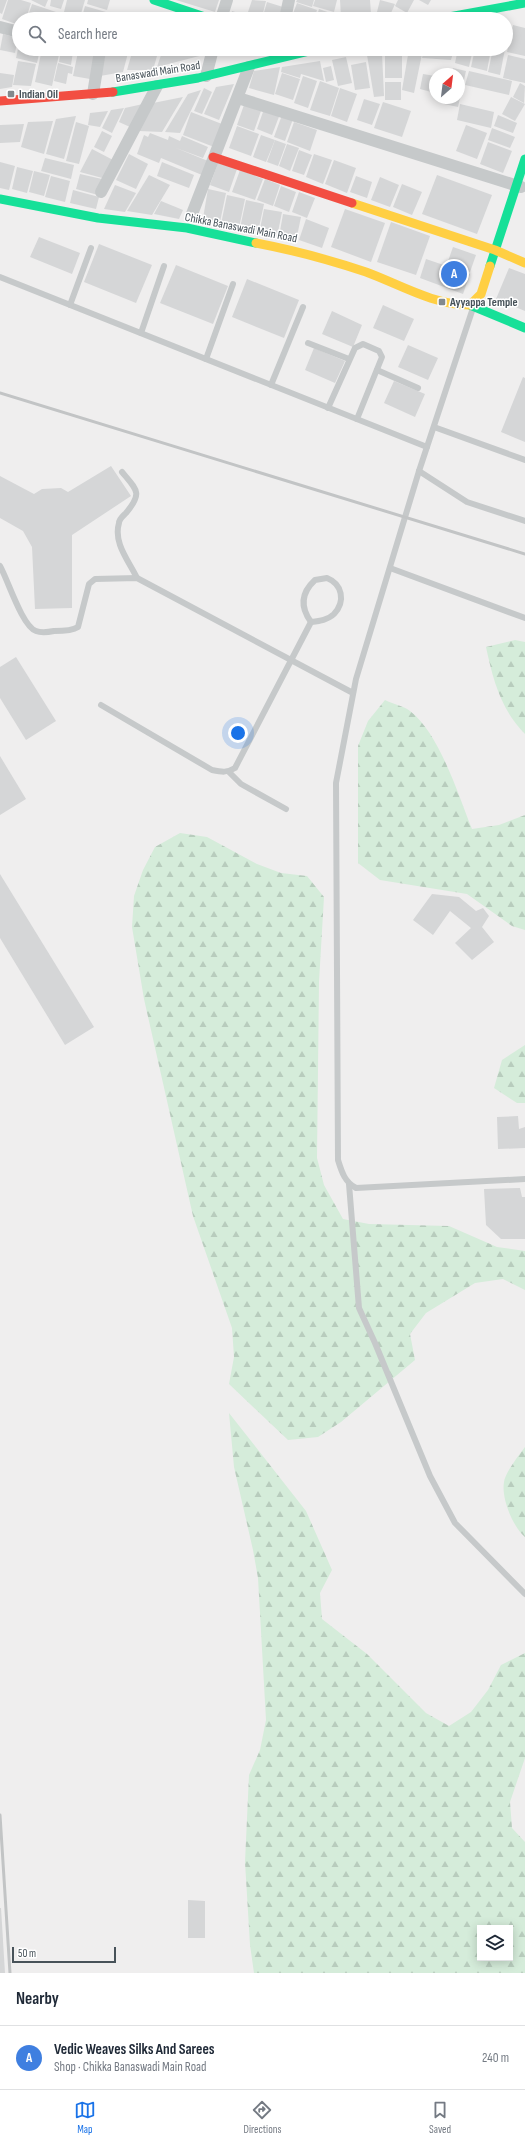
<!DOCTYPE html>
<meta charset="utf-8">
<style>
body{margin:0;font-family:"Sofia Sans Condensed",sans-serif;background:#f2f2f3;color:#1f2937}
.controls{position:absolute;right:12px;bottom:12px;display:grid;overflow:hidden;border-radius:0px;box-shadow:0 2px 10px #0003}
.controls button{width:36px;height:36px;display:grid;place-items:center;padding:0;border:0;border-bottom:1px solid #e0e1e3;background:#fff;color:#1f2937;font:20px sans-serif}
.compass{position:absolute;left:429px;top:68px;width:36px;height:36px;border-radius:50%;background:#fff;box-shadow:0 2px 10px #0003;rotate:28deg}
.scale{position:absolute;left:12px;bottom:10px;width:104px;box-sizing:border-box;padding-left:4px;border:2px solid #475259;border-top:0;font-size:11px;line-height:14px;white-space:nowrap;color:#475259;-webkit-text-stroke:3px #fff;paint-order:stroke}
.you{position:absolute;left:238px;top:733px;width:14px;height:14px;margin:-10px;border:3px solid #fff;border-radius:50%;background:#1a73e8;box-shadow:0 0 0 6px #1a73e833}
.badge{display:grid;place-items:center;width:26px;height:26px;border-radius:50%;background:#1a73e8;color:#fff;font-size:13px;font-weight:700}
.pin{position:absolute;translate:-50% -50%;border:2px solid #fff;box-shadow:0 1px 4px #0006}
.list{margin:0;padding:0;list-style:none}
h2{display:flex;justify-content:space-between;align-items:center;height:52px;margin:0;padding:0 16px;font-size:17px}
h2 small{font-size:13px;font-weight:400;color:#747a83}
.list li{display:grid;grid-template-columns:26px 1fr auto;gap:12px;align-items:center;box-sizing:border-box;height:64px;padding:0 16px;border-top:1px solid #e0e1e3}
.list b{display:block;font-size:15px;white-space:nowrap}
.list p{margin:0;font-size:13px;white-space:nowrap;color:#747a83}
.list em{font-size:13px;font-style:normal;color:#747a83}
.icon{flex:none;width:22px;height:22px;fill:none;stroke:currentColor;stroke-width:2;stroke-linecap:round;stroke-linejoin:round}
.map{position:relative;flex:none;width:525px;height:1973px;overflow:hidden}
.search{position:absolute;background:#fff;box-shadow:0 2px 10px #0003;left:12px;right:12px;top:12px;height:44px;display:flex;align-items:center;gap:10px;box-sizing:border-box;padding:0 14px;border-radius:22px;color:#747a83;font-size:15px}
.sheet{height:116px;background:#fff}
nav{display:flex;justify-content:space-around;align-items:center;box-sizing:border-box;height:56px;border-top:1px solid #e0e1e3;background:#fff;font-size:11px;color:#747a83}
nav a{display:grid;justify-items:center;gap:2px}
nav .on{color:#1a73e8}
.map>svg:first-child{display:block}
.forest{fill:url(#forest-firs);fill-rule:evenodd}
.building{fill:#d5d6d7}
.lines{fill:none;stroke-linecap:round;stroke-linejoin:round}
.lane{stroke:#c6c9ca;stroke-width:6}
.street{stroke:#c6c9ca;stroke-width:12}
.fast{stroke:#16e098;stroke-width:9}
.slow{stroke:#ffcf43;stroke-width:9}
.jam{stroke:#f24e42;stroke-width:9}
.rail{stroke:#c2c4c5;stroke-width:3}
.poi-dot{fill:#82898d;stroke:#fff;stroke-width:1.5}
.labels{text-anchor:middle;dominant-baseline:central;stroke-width:3;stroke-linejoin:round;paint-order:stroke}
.street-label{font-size:12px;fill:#475259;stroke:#fff}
.poi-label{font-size:12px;font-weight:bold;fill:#475259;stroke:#fff;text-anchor:start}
</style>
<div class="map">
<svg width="525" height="1973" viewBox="0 0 525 1973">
<defs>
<pattern id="forest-firs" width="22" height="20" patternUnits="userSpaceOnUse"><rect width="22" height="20" fill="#d5ecda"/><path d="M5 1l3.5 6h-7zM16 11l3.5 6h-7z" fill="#b8ccbd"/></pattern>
</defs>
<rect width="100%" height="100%" fill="#efeeee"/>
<!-- forest -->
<g class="forest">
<path d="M515 640 525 642V734C501 710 493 680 486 647Z"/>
<path d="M385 700C393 704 404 706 410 711 440 734 458 795 472 829L499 825 525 815V930L512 926 467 894 380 880 358 863V746L368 721Z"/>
<polygon points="180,833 207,837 257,864 281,873 307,876 324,897 319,982 317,1158 324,1185 343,1219 369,1224 449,1226 497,1247 525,1251 525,1290 503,1279 475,1283 426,1313 410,1334 415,1360 341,1422 318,1437 288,1440 229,1384 234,1357 232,1328 193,1216 144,999 132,927 134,896 143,870 155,847"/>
<polygon points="525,1045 525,1103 517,1103 494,1088 502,1060"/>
<path d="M229 1413 306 1511 332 1570 320 1593 322 1619 367 1654 426 1713 449 1726 471 1712 488 1690 501 1665 525 1653V1758L510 1802 512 1828 525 1842V1973H254L250 1945 245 1862 249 1775 260 1750 266 1720 258 1578 253 1550 234 1467ZM480 1928H510V1958H480Z"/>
<path d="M525 1447V1537C513 1527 501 1498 504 1482 505 1473 519 1455 525 1447Z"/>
</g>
<!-- building -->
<g class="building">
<polygon points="0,0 7,0 2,14 0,13"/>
<polygon points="8,0 21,0 31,3 26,19 19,19 19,25 2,19"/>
<polygon points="31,0 48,0 45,7"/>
<polygon points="51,0 64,0 61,9 50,6"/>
<polygon points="67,0 85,0 80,17 64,12"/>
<polygon points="88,0 110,0 107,10 87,4"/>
<polygon points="176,0 219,0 215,12"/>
<polygon points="252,0 266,1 262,17 248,12"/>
<polygon points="297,0 314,0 312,7 296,2"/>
<polygon points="315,0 337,0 334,12 313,6"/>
<polygon points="340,0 370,0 371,14 341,17"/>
<polygon points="380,0 395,4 391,13 376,16"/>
<polygon points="398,0 414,0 407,13 395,6"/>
<polygon points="419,0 431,0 428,5"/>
<polygon points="267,2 283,7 280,19 262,19"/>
<polygon points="297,3 317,10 314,19 291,19"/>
<polygon points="32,4 56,12 54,19 27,19"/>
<polygon points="85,6 106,12 104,19 82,17"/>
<polygon points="319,9 333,14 333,19 316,19"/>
<polygon points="232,11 248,16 248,19 230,19"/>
<polygon points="58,14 72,19 56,19"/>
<polygon points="513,25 525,28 525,56 507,52"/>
<polygon points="3,34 18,38 15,53 0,50"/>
<polygon points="18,49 40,49 37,63 16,58"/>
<polygon points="42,49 60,50 52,86 35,82"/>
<polygon points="107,49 128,53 123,72 100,76"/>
<polygon points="133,49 159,49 153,70 127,70"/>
<polygon points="163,49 191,49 207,54 157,67"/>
<polygon points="409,49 423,49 414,93 402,90"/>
<polygon points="424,49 454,49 451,60 422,58"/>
<polygon points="458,49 473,49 469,67 455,63"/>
<polygon points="475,49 491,49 487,71 471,67"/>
<polygon points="493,49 505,49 500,75 488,72"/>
<polygon points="61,50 73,52 71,65 59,62"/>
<rect x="385" y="51" width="17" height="27"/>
<polygon points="78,52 95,55 90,79 73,76"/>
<polygon points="382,53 384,96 374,97 367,55"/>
<polygon points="508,55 525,59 525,83 503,78"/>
<polygon points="346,57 352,83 338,86 332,60"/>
<polygon points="18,61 36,64 31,86 13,85"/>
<polygon points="320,61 324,81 301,74 300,78 281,72 282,67"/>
<polygon points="366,62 370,88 355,90 351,65"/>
<polygon points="58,63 73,67 72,74 68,73 66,84 54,81"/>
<polygon points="331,66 334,80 326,82 323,68"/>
<polygon points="280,67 274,95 249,88 254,71"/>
<polygon points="453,68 466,71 458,107 444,104 446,98 459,98 459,74 451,74"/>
<polygon points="469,71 512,81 509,95 465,85"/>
<polygon points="0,73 14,75 12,87 0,89"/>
<polygon points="282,73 300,79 293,100 275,94"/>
<polygon points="423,74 435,76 435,93 420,89"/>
<polygon points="303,76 317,81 308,108 294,103"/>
<polygon points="320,81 339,88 330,116 310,110"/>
<rect x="385" y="82" width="16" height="18"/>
<polygon points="520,83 525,86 524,103 513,97"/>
<polygon points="234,84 219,120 204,114 216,87"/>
<polygon points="204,88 212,92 202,114 194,111"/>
<polygon points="340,88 357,94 347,122 331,116"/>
<polygon points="201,90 180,133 165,132 188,94"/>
<polygon points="183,97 162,132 139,131 153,103"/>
<polygon points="511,97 525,104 515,121 502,114"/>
<polygon points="364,99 380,104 372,125 357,120"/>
<polygon points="245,102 262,108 254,131 237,125"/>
<polygon points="383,102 411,111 402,137 374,128"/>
<polygon points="143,104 130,127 119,122 125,108"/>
<polygon points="460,104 494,112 491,128 457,120"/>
<polygon points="124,108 112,133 102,128 111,110"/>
<polygon points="264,109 280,114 272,135 257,129"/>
<polygon points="108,111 100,127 88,125 90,113"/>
<polygon points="191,112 222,124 214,147 183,135"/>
<polygon points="282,115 293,119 285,141 274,137"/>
<polygon points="498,115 517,123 513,133 494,126"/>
<polygon points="76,116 64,159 46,154 56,119"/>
<polygon points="53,121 44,154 21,147 28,122"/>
<polygon points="76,122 89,126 79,164 66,161"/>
<polygon points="294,122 317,130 310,151 287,142"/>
<polygon points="24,124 20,142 0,143 0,125"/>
<polygon points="466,125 487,133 477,159 456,151"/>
<polygon points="237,126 259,134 251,156 229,148"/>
<polygon points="492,128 515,137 510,148 488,140"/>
<polygon points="102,131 112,136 104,152 94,147"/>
<polygon points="150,133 168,140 169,136 180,141 182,136 208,147 203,158 176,148 208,161 202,175 161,158 159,163 137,154 144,135 148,137"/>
<polygon points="261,135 275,140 266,162 253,157"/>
<polygon points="275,140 286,144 278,166 267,162"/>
<polygon points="488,142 512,151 503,173 480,164"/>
<polygon points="287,144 299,148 290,171 279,166"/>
<polygon points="92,149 115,161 106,179 80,172"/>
<polygon points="299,150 312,155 304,175 292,171"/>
<polygon points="129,154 148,164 136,189 116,180"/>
<polygon points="314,154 332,160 323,184 306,177"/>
<polygon points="45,158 74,165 71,179 41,171"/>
<polygon points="334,160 356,168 347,193 325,184"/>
<polygon points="0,162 15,166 9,190 0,188"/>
<polygon points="162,162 194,175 189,188 157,176"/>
<polygon points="218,163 237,169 229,192 210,185"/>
<polygon points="17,167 33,171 27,193 12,189"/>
<polygon points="240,170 263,179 255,200 232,192"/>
<polygon points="34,171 50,175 44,196 29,192"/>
<polygon points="80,174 102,179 98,195 76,189"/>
<polygon points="149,175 170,185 152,215 127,211"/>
<polygon points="437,175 492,195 477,234 422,214"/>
<polygon points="51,176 70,181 65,202 45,197"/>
<polygon points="356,176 372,182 367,198 350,192"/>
<polygon points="380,177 399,185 390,207 371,200"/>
<polygon points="265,179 280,185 273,206 257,200"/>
<polygon points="402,184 422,192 412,215 393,207"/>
<polygon points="115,185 136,193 125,212 104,209"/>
<polygon points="281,186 296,192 289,212 274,206"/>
<polygon points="208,189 226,193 220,222 203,218"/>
<polygon points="73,190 99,197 96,209 70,203"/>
<polygon points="299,192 315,198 307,218 292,212"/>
<polygon points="227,195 245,199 239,228 221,224"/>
<polygon points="246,200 264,204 258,232 240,228"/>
<polygon points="161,201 183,210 179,219 154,214"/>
<polygon points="264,209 282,212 277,237 259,234"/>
<polygon points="345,209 385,223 371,262 331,247"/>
<polygon points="283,214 301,217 296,241 279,237"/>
<polygon points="306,219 329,228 322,248 299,240"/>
<polygon points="391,222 430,236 416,275 377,262"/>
<polygon points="39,237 80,253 72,274 30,257"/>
<polygon points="99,244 152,265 136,303 84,282"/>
<polygon points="453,247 476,255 470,272 447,264"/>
<polygon points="426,259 470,274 463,294 420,278"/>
<polygon points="176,265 228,286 213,324 160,303"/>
<polygon points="509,268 525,274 525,311 496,299"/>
<polygon points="247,279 299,300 284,338 232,317"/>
<polygon points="383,305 414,319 404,341 373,328"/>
<polygon points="332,311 362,325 353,347 322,334"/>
<polygon points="408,345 438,358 428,380 398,367"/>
<polygon points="314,348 345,361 335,383 305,370"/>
<polygon points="523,377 525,378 525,442 501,432"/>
<polygon points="394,381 425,394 415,417 384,403"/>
<polygon points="111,466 131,496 72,535 72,608 35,609 32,547 23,531 0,518 0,476 34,494 42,489 61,488 68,492"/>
<polygon points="16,657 56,721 26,740 0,698 0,667"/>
<polygon points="0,756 26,799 0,815"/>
<polygon points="0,874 94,1027 65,1045 0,938"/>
<polygon points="432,894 459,897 476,911 483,908 489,916 482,927 494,942 472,960 455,943 471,928 450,911 433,935 413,920"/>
<polygon points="518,1116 519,1129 525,1127 525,1148 498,1149 497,1117"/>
<polygon points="520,1188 522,1197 525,1197 525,1239 501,1239 486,1225 484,1189"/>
<polygon points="188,1900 205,1901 205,1938 188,1938"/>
<polygon points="0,1908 1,1908 5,1973 0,1973"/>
</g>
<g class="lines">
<!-- lane -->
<g class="lane">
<polyline points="0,277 427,447"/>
<polyline points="70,305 91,248"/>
<path d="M473 308 419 471 356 679 336 783 338 1160C342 1173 345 1182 356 1188L525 1179"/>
<polyline points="141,333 164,266"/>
<polyline points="308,343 349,359"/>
<polyline points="206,359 233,284"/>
<polyline points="377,370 418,388"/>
<polyline points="271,385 303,307"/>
<polyline points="328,408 355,348 363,344 379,351 382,357 357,419"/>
<polyline points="434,427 525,460"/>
<polyline points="419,471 467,502 525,521"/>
<path d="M122 472C137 490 143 493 126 513 123 516 119 519 119 523 113 543 129 561 137 578"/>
<path d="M0 566C8 580 22 626 36 631 41 633 49 632 54 631 62 631 72 631 78 627L89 584 95 579 137 578 353 693"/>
<polyline points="390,568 525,618"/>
<path d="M327 578C342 584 346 601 334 614 328 620 319 621 311 622 300 607 301 593 315 580Z"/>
<path d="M101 705 212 770C222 772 227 773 235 768L311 622"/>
<polyline points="229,772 241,784 286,809"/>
<polyline points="349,1184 359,1308 375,1343 430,1476 455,1523 525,1594"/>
</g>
<!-- street -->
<g class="street">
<polyline points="221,19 227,0"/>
<polyline points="285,19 289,0"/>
<polyline points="0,27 19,32"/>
<polyline points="206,76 213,49"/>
<polyline points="93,94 100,51 93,49"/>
<polyline points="238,98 521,187"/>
<polyline points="101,192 157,86"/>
<polyline points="192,214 249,67"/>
</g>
<!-- fast -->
<g class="fast">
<polyline points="154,0 211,19"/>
<polyline points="438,19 525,3"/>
<polyline points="113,92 198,78 318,49"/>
<polyline points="0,199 98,218 187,228 256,243"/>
<polyline points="490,266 525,159"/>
<polyline points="470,305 525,328"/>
</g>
<!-- slow -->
<g class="slow">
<polyline points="352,203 495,250 525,263"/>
<path d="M256 243C293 250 330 260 366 272 399 284 433 305 470 305L481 294 490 266"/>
</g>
<!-- jam -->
<g class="jam">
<polyline points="0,101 113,92"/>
<polyline points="213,157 352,203"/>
</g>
<!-- rail -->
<g class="rail">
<polyline points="0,393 525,554"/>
<polyline points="0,1815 10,1973"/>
</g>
</g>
<!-- markers -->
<g class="poi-dot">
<rect x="7" y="90" width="8" height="8" rx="2"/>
<rect x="438" y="298" width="8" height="8" rx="2"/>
</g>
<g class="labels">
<!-- street labels -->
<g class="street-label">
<text transform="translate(158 72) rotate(-9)">Banaswadi Main Road</text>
<text transform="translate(241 228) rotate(11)">Chikka Banaswadi Main Road</text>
</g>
<!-- poi labels -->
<g class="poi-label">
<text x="19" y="94">Indian Oil</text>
<text x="450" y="302">Ayyappa Temple</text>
</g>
</g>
</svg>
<div class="controls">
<button><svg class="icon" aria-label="layers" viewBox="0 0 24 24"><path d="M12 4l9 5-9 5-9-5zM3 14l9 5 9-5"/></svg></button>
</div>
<svg class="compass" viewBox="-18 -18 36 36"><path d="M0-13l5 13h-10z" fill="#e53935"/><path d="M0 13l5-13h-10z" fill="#747a83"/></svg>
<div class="scale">50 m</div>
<div class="you"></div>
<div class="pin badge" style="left:454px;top:274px;background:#3f7fe0">A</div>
<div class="search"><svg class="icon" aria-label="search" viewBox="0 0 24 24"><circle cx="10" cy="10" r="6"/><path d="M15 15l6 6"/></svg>Search here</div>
</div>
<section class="sheet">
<h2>Nearby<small></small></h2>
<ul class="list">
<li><span class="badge" style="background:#3f7fe0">A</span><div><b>Vedic Weaves Silks And Sarees</b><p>Shop · Chikka Banaswadi Main Road</p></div><em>240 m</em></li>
</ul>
</section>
<nav>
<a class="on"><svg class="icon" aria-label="map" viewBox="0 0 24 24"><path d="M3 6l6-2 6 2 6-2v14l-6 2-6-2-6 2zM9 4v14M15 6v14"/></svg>Map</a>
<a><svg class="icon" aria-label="directions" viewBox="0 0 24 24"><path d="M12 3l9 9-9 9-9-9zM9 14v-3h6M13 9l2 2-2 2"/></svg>Directions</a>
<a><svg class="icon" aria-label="saved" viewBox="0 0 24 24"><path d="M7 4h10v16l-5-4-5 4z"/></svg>Saved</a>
</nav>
